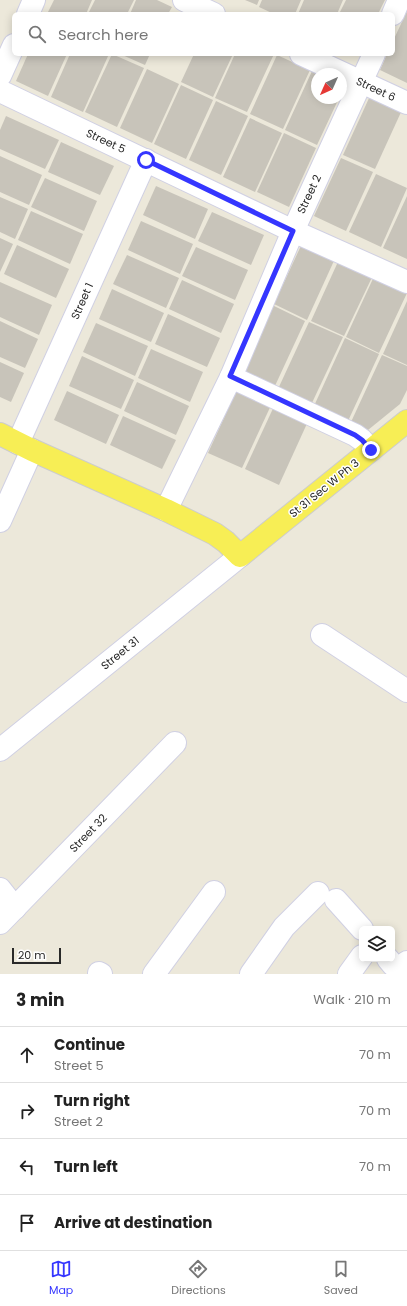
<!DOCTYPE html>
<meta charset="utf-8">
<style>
body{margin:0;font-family:Poppins,sans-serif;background:#f2f2f2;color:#222}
.controls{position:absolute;right:12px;bottom:12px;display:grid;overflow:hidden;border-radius:6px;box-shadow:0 2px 10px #0003}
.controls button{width:36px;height:36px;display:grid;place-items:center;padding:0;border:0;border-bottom:1px solid #e0e0e0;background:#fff;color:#222;font:20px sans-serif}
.compass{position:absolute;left:311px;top:68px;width:36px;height:36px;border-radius:50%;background:#fff;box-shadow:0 2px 10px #0003;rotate:225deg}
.scale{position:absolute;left:12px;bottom:10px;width:49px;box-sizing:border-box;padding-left:4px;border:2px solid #292929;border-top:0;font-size:11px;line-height:14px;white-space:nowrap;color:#292929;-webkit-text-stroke:3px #fff;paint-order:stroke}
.stop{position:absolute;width:12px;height:12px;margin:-9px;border:3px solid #3536ff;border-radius:50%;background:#fff}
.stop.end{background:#3536ff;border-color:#fff;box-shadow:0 1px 4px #0008}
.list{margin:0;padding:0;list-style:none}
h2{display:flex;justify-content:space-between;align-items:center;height:52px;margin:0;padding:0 16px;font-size:17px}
h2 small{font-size:13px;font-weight:400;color:#767676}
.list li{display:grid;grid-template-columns:26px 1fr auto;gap:12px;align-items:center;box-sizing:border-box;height:56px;padding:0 16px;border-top:1px solid #e0e0e0}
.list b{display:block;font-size:15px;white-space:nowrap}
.list p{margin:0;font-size:13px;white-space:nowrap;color:#767676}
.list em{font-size:13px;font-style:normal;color:#767676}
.icon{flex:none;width:22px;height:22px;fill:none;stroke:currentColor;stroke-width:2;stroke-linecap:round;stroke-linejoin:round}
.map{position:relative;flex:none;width:407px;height:974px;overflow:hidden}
.search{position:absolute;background:#fff;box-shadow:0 2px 10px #0003;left:12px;right:12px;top:12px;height:44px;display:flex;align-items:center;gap:10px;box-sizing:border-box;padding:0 14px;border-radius:6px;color:#767676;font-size:15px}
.sheet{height:276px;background:#fff}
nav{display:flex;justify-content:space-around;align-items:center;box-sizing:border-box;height:56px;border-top:1px solid #e0e0e0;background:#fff;font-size:11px;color:#767676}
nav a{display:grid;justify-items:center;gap:2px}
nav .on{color:#3536ff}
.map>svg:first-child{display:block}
.building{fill:#c8c4ba}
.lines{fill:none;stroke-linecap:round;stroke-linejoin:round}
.minor-casing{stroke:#d0d0e3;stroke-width:24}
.major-casing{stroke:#ccc;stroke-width:24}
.minor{stroke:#fff;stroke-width:22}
.major{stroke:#f7ee55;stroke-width:22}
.route{stroke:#3536ff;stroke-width:5}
.labels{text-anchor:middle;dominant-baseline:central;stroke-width:3;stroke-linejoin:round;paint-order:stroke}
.street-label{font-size:11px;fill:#292929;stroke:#fff}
</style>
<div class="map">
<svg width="407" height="974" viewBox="0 0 407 974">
<rect width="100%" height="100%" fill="#ece8da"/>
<!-- building -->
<g class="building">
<polygon points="54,0 92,0 86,14 47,14"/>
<polygon points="95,0 134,0 127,14 88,14"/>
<polygon points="136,0 157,0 172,7 168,14 130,14"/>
<polygon points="245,0 259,0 257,5"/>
<polygon points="262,0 301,0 295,14 274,14 259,7"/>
<polygon points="304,0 343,0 337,14 298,14"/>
<polygon points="346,0 385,0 378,14 339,14"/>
<polygon points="407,11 407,83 380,70 387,54 393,54 393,41"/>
<polygon points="28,54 67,54 48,96 16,81"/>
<polygon points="70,54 109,54 83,112 51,97"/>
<polygon points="112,54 144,68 117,127 85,112"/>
<polygon points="120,54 150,54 145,65"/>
<polygon points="194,54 233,54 213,97 181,82"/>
<polygon points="235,54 274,54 247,112 215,98"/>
<polygon points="277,55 310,70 283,129 250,114"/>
<polygon points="147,69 179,84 152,143 120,128"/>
<polygon points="312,71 317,74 317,98 339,98 317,145 285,130"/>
<polygon points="181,85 213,100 186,159 154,144"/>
<polygon points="370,96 402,110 375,169 343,155"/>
<polygon points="216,101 248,116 221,175 189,160"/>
<polygon points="6,116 59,140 45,169 0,149 0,130"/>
<polygon points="250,118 282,133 255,192 223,177"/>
<polygon points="284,133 316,148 289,207 257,192"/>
<polygon points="61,142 114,166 100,195 48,172"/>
<polygon points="0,156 42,175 29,205 0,192"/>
<polygon points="341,158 373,172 346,231 314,216"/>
<polygon points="376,174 407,188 381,247 349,232"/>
<polygon points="45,178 97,201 84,231 31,207"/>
<polygon points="156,186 208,209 195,239 143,215"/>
<polygon points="407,196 407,259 383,248"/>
<polygon points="0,197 28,209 15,239 0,232"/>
<polygon points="31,211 83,234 70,264 18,240"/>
<polygon points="212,212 264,235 251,265 198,241"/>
<polygon points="141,221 193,244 180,274 128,250"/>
<polygon points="305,237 338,252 307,320 274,304"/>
<polygon points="0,238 13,244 0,272"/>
<polygon points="17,245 69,269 56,298 4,274"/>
<polygon points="196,247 248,270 235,300 182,276"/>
<polygon points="342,253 376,269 344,336 311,321"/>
<polygon points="127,255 179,278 166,308 113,284"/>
<polygon points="377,270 407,293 379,353 346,337"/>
<polygon points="182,280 234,304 221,333 169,309"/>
<polygon points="0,282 52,305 39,335 0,317"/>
<polygon points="112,289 164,313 151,342 99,319"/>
<polygon points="407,301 407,365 383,354"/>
<polygon points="272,305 305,321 274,388 241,373"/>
<polygon points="168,314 220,338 207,367 155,344"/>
<polygon points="0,321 38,339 25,368 0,357"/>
<polygon points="309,322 343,337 311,405 278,389"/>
<polygon points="96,323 148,346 135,376 83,352"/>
<polygon points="345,338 379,354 348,421 314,406"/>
<polygon points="151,349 203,372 190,402 138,378"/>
<polygon points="382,355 407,366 407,390 400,404 368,430 351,422"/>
<polygon points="82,356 134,380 121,409 69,386"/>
<polygon points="0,362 24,373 11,402 0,397"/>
<polygon points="137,382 189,406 176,435 124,411"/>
<polygon points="239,385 273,401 242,468 208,453"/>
<polygon points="67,391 119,415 106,444 54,420"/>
<polygon points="276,402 310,417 279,485 245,469"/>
<polygon points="123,416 176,440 162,469 110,445"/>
</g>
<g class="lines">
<defs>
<g id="minor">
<polyline points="184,0 214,14"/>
<polyline points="28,14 34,0"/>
<polyline points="393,14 399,0"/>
<polyline points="301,54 407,103"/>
<polyline points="0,76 14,45"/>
<polyline points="0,91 293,231 407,282"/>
<polyline points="231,377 355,435 362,440 371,450"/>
<polyline points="18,443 146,160"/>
<polyline points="166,510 231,377 293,231 374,54"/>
<polyline points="0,521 32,450"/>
<polyline points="322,635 407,691"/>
<polyline points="0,750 240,556"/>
<polyline points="0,889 15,908"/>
<polyline points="336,900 362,929"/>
<polyline points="0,923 175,743"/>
<polyline points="388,959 393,965 399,968 407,962"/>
<polyline points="99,973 101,974"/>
<polyline points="154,974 214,892"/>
<polyline points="251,974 284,927 318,893"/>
<polyline points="349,974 362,956"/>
</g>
<polyline id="major" points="0,434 32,450 166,510 215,534 226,542 240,556 407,421"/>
</defs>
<!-- minor casing -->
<use href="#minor" class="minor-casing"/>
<!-- major casing -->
<use href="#major" class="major-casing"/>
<!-- minor -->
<use href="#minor" class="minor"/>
<!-- major -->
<use href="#major" class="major"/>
</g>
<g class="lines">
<!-- route -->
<polyline class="route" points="146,160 293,231 230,376 355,435 362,440 371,450"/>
</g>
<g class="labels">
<!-- street labels -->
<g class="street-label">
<text transform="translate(376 89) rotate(25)">Street 6</text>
<text transform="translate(106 141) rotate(25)">Street 5</text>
<text transform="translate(309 194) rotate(-65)">Street 2</text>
<text transform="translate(82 301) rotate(-66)">Street 1</text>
<text transform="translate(324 488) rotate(-39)">St 31 Sec W Ph 3</text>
<text transform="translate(120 653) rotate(-39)">Street 31</text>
<text transform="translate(88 833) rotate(-46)">Street 32</text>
</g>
</g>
</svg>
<div class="controls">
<button><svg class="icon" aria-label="layers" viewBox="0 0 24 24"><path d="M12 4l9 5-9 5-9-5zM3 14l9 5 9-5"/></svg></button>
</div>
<svg class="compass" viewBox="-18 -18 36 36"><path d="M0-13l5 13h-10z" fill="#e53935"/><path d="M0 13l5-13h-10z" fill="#767676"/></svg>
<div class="scale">20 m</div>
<div class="stop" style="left:146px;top:160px"></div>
<div class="stop end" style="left:371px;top:450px"></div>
<div class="search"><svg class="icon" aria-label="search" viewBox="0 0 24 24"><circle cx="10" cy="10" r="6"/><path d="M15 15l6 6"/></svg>Search here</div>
</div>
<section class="sheet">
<h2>3 min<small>Walk · 210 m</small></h2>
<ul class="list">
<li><svg class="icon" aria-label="ahead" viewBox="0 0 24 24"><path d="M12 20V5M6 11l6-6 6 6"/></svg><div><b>Continue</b><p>Street 5</p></div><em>70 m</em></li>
<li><svg class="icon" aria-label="right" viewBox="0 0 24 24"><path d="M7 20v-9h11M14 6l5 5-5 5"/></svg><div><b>Turn right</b><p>Street 2</p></div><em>70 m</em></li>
<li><svg class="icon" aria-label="left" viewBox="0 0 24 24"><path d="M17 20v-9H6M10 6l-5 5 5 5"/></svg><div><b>Turn left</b></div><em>70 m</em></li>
<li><svg class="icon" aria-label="arrive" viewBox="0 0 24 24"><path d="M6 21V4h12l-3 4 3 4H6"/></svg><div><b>Arrive at destination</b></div></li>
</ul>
</section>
<nav>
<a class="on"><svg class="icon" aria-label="map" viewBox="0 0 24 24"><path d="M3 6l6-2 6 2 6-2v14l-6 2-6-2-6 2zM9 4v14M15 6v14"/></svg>Map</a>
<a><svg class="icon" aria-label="directions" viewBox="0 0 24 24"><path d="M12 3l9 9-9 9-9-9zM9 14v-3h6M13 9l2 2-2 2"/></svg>Directions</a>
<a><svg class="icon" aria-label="saved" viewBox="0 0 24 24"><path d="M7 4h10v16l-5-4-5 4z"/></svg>Saved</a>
</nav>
